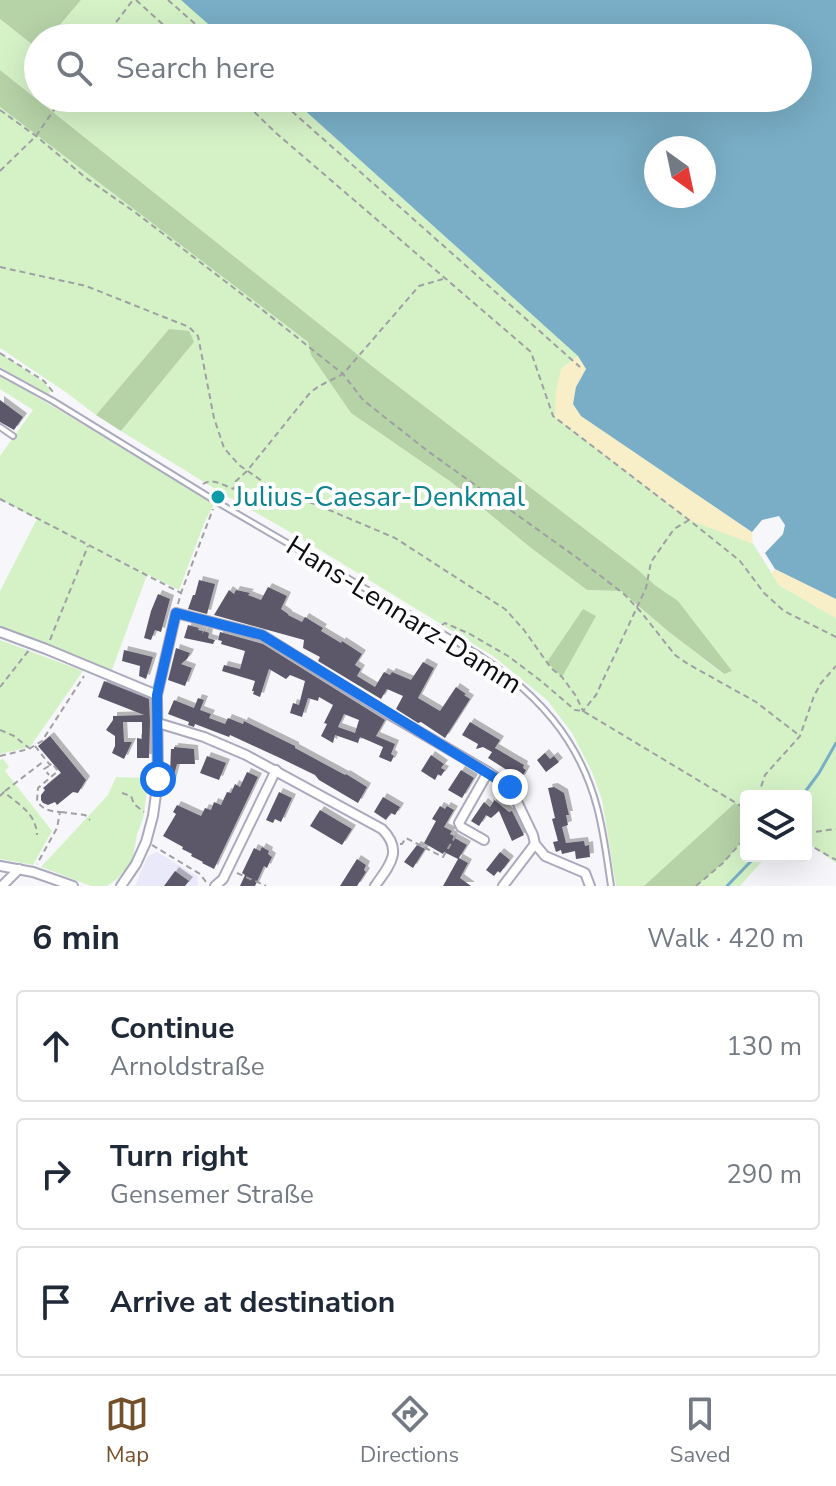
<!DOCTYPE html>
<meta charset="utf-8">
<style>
body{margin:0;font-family:"Nunito Sans",sans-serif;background:#f6f6f7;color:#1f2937}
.controls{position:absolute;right:24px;bottom:24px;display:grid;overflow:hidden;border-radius:8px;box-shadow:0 8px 32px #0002}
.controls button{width:72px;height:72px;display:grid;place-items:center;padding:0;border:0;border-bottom:2px solid #e0e1e3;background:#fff;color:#1f2937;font:40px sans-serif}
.compass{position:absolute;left:644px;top:136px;width:72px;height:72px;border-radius:50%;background:#fff;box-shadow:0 8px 32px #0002;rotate:147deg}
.stop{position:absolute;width:24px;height:24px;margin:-18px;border:6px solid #1a73e8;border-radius:50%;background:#fff}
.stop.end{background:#1a73e8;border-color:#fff;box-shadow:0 2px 8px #0008}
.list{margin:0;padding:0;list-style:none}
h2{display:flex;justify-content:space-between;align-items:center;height:104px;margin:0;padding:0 32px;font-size:34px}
h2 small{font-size:26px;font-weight:400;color:#747a83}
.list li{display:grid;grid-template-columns:52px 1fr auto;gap:24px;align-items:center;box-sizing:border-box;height:112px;margin:0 16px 16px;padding:0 16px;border:2px solid #e0e1e3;border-radius:8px}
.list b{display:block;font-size:30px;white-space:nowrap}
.list p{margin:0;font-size:26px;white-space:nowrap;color:#747a83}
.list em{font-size:26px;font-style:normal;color:#747a83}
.icon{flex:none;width:44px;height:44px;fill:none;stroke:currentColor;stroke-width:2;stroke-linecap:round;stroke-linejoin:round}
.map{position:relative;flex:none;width:836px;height:886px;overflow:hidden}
.search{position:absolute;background:#fff;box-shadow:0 8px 32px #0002;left:24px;right:24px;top:24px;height:88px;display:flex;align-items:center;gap:20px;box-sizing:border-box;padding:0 28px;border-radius:44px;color:#747a83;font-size:30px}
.sheet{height:488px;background:#fff}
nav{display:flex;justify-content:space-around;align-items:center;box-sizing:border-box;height:112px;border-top:2px solid #e0e1e3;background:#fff;font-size:22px;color:#747a83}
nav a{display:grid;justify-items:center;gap:4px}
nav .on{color:#74502a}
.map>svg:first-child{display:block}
.built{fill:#eae9fa}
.green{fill:#d5f2c7}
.forest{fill:#b6d2a7}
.sand{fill:#f8eec8}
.water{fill:#79aec6;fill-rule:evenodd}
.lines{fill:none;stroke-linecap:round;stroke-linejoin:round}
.stream{stroke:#79aec6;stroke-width:3}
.building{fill:#5b596b;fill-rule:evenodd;filter:url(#shadow)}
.service-casing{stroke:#aba9bd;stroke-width:8}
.minor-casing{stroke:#aba9bd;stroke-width:12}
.path{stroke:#9f9fa4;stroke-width:2;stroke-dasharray:6 4;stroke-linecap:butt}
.service{stroke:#fff;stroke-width:4}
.minor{stroke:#fff;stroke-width:8}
.route{stroke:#1a73e8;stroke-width:10}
.culture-dot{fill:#0f9aa8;stroke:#fff;stroke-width:3}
.labels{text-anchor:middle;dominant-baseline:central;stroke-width:8;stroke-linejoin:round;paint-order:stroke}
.culture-label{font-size:28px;fill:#0d838f;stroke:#fff;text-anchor:start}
.street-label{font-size:28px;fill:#0e0d14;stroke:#fff}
</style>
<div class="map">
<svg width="836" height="886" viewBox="0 0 836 886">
<defs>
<filter id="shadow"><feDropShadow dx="4" dy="-4" stdDeviation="0" flood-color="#0004"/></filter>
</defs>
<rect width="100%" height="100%" fill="#f7f7fb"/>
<!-- built -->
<polygon class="built" points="157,852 197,876 198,884 197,886 135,886 147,857"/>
<!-- green -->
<g class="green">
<polygon points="81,0 183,0 224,38 50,38"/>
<polygon points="0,19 38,49 38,98 291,98 578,356 561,369 752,542 779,585 836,618 836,863 806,842 806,796 746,796 746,856 767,856 740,886 616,886 602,800 592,772 572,733 547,700 493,656 302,539 225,495 121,431 194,342 168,330 96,415 67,393 0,348 0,107 308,342 312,355 351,413 451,482 531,548 587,590 621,591 669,632 723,674 731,671 656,586 637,569 377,370 0,70"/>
<polygon points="0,353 45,383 50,391 49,395 0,367"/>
<polygon points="0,375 215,503 205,521 179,590 106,554 147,575 112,670 0,629 0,591 37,519 0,499 0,456 33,410 0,389"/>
<polygon points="0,640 83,671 30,747 0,754"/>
<polygon points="3,759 9,767 5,771 52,831 33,865 0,859 0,760"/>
<polygon points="116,777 149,778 143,819 137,834 133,857 128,866 117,879 107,886 91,886 41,867 108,795"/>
</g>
<!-- forest -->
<g class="forest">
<polygon points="0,0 81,0 49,38 38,38 38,49 0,19"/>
<polygon points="0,70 377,370 637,569 656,586 678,601 732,671 724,674 669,632 621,591 587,590 531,548 451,482 351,413 311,355 308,342 0,107"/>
<polygon points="169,329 189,331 194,342 121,431 96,415"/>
<polygon points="583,609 596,616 562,677 547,662"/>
<polygon points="735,803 746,809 746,837 723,863 696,886 644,886"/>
</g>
<!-- sand -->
<g class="sand">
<polygon points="578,356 586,369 576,387 581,416 752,532 753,544 689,520 555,417 556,390 561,369"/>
<polygon points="775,569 836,599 836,618 779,585 771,573"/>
</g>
<!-- water -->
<path class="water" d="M181 0H836V599L775 569 765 553 783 534 785 525 779 516 762 520 752 532 581 416 573 404 576 387 586 369 578 356 291 98H798V38H224ZM656 148H704V196H656Z"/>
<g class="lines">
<!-- stream -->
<g class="stream">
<polyline points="802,796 819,773 836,743"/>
<polyline points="727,886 756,856"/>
</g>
</g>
<!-- building -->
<g class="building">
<polygon points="0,400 23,417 14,430 0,422"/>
<polygon points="199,580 215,584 207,614 188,609 193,595 195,595"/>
<polygon points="268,587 287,596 281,609 288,614 288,615 302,622 305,617 323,628 321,631 341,643 342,641 362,654 355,665 361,669 357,676 375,687 384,672 390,675 392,672 411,680 423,662 434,668 418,698 440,711 456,687 466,694 464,695 470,699 445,738 421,722 418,723 396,709 403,696 387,689 381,699 318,661 320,657 303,648 304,640 214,615 229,590 234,594 236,590 250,593 248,595 261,600"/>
<polygon points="158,594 170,599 161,632 155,630 151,640 144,638 151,611"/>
<polygon points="188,625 199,628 198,630 203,631 202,634 204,631 209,633 208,638 215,640 213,644 184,638"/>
<path d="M220 632 263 644 385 720 376 736 395 744 391 754 394 756 391 762 379 757 383 747 360 737 358 743 335 735 333 743 321 736 327 724 324 723 333 705 319 697 318 701 308 698 302 717 290 713 293 703 299 705 305 681 290 675 286 679 269 669 260 697 253 694 254 691H252L255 681 222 671 224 665 240 669 245 651 221 644 222 641 218 640ZM344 714 359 720 355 733 338 727Z"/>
<polygon points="176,648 190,653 187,659 181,664 192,668 185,686 168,680"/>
<polygon points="124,650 153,657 146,679 139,676 140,666 122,661"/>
<polygon points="104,681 149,699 150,722 149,758 137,758 137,738 142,739 142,722 123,722 124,742 132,742 124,759 112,753 115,746 115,736 106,730 113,720 113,716 144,715 98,697"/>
<polygon points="198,698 204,700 200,710 211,714 209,718 225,724 228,718 243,724 244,721 295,746 295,748 345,775 346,774 367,787 358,803 319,780 315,775 280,758 230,735 229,737 195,724 194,727 188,725 189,722 168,714 174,700 194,708"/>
<polygon points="470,722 500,740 495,748 524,765 523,768 526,770 521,779 488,758 492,752 483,747 476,749 478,744 462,735"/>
<polygon points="50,736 86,780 78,793 73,792 57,805 55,802 48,805 43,803 41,800 41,795 45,790 43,788 61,773 38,746"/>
<polygon points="174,747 194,749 195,764 177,764 171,786 164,784 165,774 166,772 170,773 171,749 174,749"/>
<polygon points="545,753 550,759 554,756 559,762 546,772 537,760"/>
<polygon points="431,755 444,764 441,768 445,770 441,776 438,774 435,780 421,771"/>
<polygon points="207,756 226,763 219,780 200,773"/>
<polygon points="461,770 474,778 462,798 448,790"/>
<polygon points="247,772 258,777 214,869 202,863 203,862 191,856 192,854 182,849 183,847 163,836 176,814 173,812 177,805 201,816 205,808 211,810 214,802 221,805 227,792 231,793 235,784 240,787"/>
<polygon points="554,787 564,793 569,815 566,815 568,825 562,827 566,843 584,841 585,846 589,845 590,857 576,859 575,851 562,854 561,850 556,852 553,842 558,841 552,819 555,818 548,788"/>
<polygon points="279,792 292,798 281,822 275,819 273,823 266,820"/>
<polygon points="383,797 400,807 395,815 391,813 386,820 374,812"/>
<polygon points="493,799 509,812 512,811 524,835 512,841 499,811 491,818 486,815 479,826 471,821 484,802 490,807 494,801"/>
<polygon points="440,806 445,809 447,806 454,810 444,827 452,831 450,834 454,836 453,837 467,845 459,858 468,863 460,878 471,886 443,886 458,859 444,852 443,854 424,843 436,821 432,819"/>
<polygon points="320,810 352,829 342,845 310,826"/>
<polygon points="417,845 425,849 413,868 404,862"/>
<polygon points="262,847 269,851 268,854 272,857 267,868 264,866 255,886 240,886 245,875 242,873 254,848 260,851"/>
<polygon points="500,852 510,860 500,873 498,871 494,876 486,870"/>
<polygon points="357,859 366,865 364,870 366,872 357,886 340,886"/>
<polygon points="175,871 189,881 185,886 164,886"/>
</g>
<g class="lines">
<defs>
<g id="service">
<path d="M0 372 53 401 217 502 479 655C537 693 579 739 597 807 604 833 607 860 611 886"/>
<polyline points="0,427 13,436"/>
</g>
<g id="minor">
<polyline points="0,632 46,649 157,695"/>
<path d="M158 723 204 737 246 755 382 829C404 851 389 866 375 886"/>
<polyline points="484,840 461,827 459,823 488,772"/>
<polyline points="0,866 33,872 73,886"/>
<polyline points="2,886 19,869"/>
<polyline points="121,886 136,864 146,842 153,816 158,779 157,695 176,613 262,635 387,713 488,772 510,787 533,835 535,844 545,856 585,873 590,886"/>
<polyline points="215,886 223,879 276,770"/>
<polyline points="503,886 535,844"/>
</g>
</defs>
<!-- service casing -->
<use href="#service" class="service-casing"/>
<!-- minor casing -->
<use href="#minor" class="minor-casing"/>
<!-- path -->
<g class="path">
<polyline points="136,0 178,38"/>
<polyline points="168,0 211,38"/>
<polyline points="104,38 133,0"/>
<polyline points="240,98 276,133 531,352 553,416 689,520 740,561 764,593 784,611 836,637"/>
<polyline points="277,98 580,367"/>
<polyline points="0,110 36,136 86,178 136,213 260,308 343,374 363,400 429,452 576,557 624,594 641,612 675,655 688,664 756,702 800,736"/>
<polyline points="0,171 36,136 62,98"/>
<polyline points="0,267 86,286 189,327 198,336 214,418 224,448 239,465 278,492 315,504 395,538 505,609 524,630 551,668 562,677 576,696 583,711 596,695 646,588 651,562 674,529 689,520"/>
<polyline points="0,353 44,381 53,392"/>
<path d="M203 484C213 477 224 486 234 489L236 481 247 471 309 394C319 384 331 381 343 374L419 286 443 279"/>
<polyline points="0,499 181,593"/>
<polyline points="178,604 181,593 213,509"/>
<polyline points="442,625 445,623 470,634 508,656 541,681 575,710 583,711 746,809"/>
<polyline points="50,640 88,546"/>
<polyline points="0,687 29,650"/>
<polyline points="0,730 14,736 29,748"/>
<path d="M35 746 50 765 52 763 58 771 38 788 37 801C43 810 50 811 60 812L57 828 37 864"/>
<polyline points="0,756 29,749 42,741 84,676"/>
<polyline points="49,766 44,769 49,775"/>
<polyline points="5,791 44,761"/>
<polyline points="122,793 131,796 134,804 144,812"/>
<path d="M0 796 4 792C19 805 36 813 37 835"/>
<polyline points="758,796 765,775 800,736 814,696 821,683 836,666"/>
<polyline points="61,812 85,815 90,820"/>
<polyline points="806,833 836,829"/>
<polyline points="806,843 836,860"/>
<polyline points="400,844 402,844 406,838 443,857 456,835"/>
<polyline points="152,845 200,874 206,882"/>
<polyline points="237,873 266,886"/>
<polyline points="696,886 723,863 746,837"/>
</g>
<!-- service -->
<use href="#service" class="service"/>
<!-- minor -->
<use href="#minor" class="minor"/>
</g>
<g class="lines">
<!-- route -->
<polyline class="route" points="158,779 157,695 176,613 262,635 510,787"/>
</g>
<!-- markers -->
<circle class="culture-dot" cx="218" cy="497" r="8"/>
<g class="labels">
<!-- culture labels -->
<g class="culture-label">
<text x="234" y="497">Julius-Caesar-Denkmal</text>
</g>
<!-- street labels -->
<g class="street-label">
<text transform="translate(404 615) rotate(32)">Hans-Lennarz-Damm</text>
</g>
</g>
</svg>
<div class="controls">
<button><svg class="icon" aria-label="layers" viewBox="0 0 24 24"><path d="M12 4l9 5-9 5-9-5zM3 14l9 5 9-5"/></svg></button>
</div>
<svg class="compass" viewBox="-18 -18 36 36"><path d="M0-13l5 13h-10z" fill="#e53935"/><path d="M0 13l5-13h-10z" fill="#747a83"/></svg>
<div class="stop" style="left:158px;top:779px"></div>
<div class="stop end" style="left:510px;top:787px"></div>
<div class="search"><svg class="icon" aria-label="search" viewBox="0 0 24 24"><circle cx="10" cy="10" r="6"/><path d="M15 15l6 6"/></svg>Search here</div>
</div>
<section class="sheet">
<h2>6 min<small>Walk · 420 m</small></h2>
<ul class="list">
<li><svg class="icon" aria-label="ahead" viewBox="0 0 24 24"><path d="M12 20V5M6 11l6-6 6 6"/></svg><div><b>Continue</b><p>Arnoldstraße</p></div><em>130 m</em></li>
<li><svg class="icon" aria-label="right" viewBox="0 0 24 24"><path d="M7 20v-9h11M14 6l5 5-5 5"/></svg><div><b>Turn right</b><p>Gensemer Straße</p></div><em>290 m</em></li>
<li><svg class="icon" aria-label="arrive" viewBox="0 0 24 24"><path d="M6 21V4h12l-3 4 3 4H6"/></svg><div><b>Arrive at destination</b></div></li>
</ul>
</section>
<nav>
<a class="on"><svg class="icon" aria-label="map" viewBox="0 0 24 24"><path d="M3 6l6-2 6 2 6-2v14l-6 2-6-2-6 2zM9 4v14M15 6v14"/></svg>Map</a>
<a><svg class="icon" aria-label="directions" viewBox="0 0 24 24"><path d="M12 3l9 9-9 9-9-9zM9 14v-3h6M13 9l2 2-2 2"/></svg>Directions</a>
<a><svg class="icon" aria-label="saved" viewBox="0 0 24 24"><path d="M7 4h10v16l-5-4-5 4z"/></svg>Saved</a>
</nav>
